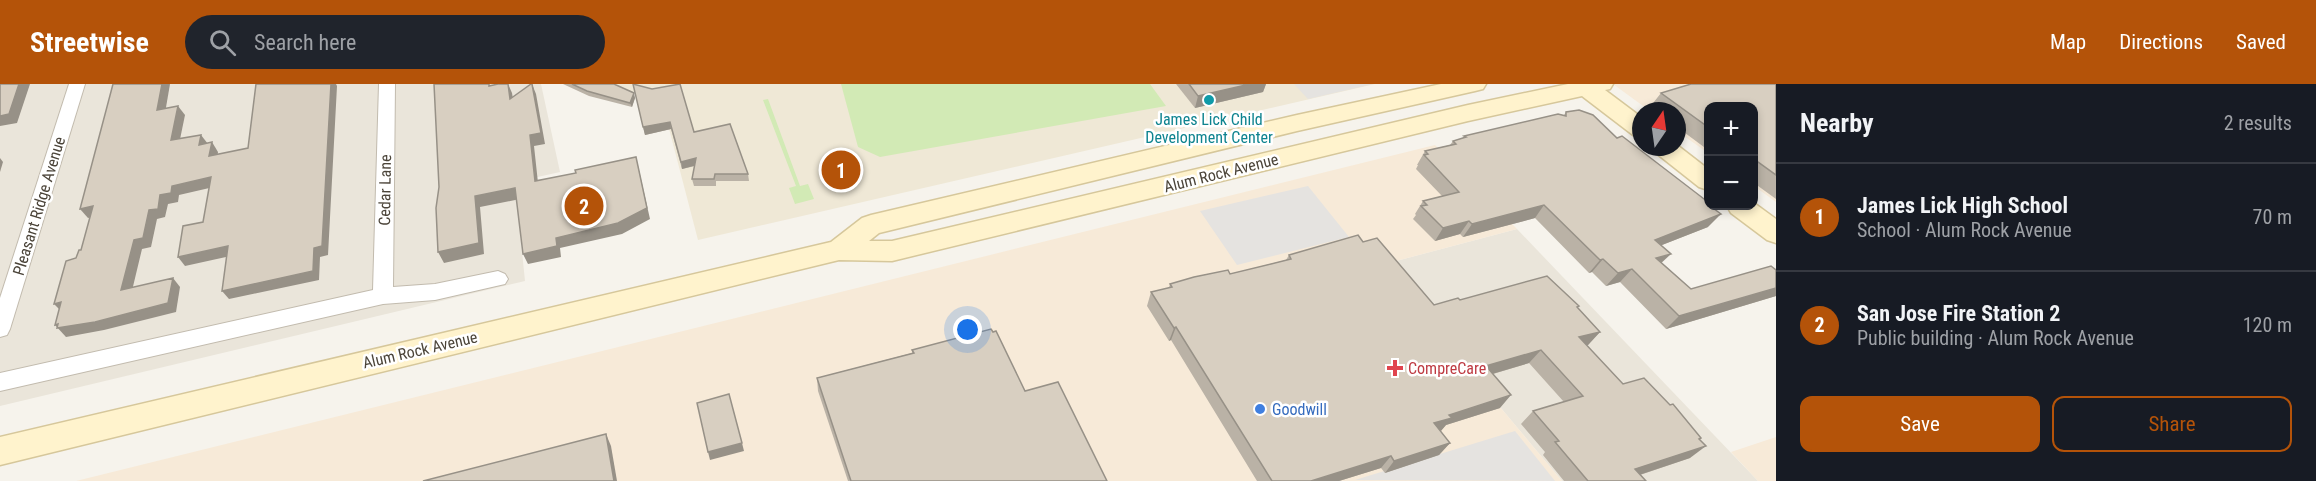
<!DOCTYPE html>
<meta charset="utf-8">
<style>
body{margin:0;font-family:"Roboto Condensed",sans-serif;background:#20242c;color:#f1f3f6}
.controls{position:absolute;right:18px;top:18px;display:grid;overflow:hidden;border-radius:12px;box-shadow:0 3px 9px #0003}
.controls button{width:54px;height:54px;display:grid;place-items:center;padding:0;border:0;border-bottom:2px solid #363941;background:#171b24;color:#f1f3f6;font:30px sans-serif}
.compass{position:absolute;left:1632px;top:18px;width:54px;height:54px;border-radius:50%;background:#171b24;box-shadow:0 3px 9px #0003;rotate:13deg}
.you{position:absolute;left:968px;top:246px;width:21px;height:21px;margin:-15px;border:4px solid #fff;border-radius:50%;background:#1a73e8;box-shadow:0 0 0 9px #1a73e833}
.badge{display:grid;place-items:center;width:39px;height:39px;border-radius:50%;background:#b45309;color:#fff;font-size:20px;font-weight:700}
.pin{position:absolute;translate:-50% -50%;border:3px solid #fff;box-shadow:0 2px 6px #0006}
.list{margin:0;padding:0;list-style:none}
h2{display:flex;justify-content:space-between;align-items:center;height:78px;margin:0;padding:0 24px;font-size:26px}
h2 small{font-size:20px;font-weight:400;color:#9ea1a6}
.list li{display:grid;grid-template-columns:39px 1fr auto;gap:18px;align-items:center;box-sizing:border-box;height:108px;padding:0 24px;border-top:2px solid #363941}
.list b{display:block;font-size:22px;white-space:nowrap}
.list p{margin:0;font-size:20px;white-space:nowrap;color:#9ea1a6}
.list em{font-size:20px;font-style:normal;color:#9ea1a6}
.actions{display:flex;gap:12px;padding:18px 24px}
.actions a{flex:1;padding:14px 0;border:2px solid #b45309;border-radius:12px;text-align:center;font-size:21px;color:#b45309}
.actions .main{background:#b45309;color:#fff}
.icon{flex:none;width:33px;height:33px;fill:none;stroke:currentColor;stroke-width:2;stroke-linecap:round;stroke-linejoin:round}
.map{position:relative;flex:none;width:1776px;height:397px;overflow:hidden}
header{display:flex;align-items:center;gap:36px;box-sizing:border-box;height:84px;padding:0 30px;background:#b45309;color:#fff}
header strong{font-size:28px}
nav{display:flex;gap:33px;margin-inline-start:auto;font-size:21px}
.search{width:420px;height:54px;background:#20242c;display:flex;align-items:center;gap:15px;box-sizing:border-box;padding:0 21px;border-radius:33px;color:#9ea1a6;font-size:22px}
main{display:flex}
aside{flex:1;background:#171b24}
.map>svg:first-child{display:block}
.residential{fill:#eae5da}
.commercial{fill:#f7ead8}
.education{fill:#efe8d6}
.green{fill:#d2eab5}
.parking{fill:#e5e3e0}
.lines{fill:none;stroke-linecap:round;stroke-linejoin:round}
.street-casing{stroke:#c2bbae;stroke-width:2}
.secondary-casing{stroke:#d6c79b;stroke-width:3}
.street{fill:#fff;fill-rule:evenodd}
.secondary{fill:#fff3cd;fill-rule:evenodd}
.wall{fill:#bab2a6}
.shaded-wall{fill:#979187}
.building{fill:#d8cfc1;stroke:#979187;stroke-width:1.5}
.culture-dot{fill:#0f9aa8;stroke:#fff;stroke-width:2}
.health-dot{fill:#e0444e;stroke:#fff;stroke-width:2}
.shop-dot{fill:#3f7fe0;stroke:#fff;stroke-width:2}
.labels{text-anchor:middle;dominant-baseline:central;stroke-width:5;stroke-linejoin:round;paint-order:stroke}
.culture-label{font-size:16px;fill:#0d838f;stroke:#fff}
.street-label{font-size:16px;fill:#4b4439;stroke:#fff}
.health-label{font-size:16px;fill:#be3a42;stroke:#fff;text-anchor:start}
.shop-label{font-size:16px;fill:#366cbe;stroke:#fff;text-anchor:start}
</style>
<header>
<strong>Streetwise</strong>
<div class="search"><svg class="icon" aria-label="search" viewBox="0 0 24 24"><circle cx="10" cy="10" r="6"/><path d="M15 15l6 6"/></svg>Search here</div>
<nav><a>Map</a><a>Directions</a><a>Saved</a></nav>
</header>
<main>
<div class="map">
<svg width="1776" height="397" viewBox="0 0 1776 397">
<rect width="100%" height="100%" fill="#f6f3ec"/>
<!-- residential -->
<g class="residential">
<polygon points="0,0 541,0 560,88 515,98 525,197 0,322"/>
<polygon points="1517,145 1758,397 1562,397 1381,181"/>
</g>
<!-- commercial -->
<g class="commercial">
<polygon points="1613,0 1776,0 1776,118 1754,102 1754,22 1708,22 1708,69 1677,47 1677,27 1650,27"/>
<polygon points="1435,61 1517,145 1381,181 1562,397 76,397"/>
<polygon points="1776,353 1776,397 1758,397 1731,368"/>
</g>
<!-- education -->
<polygon class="education" points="597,0 1375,0 698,156 660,10 628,9"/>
<!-- green -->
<g class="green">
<polygon points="841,0 1150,0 1166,22 880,73 858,63"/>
<polygon points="768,15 800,102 808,100 814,115 795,120 789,104 796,102 763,16"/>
</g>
<!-- parking -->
<g class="parking">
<polygon points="1294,0 1373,0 1308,15"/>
<polygon points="1308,102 1349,153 1237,181 1200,127"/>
<polygon points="1515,347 1555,397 1355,396"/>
</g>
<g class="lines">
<defs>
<g id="street">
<polygon points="69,0 85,0 10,245 7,251 0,253 0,214"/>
<polygon points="379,0 395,0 393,203 435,200 498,187 505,190 508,195 505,200 435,216 383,220 0,307 0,289 373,206"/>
</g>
<g id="secondary">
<polygon points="1441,0 1486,0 1483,5 1475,7 1297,47 879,149 869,157 892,157 1468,21 1568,0 1613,0 1610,5 1605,6 1641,33 1641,53 1633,51 1582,12 1468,37 892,177 839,176 0,381 0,353 831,158 862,134 871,131 1297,31"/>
<polygon points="1677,61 1708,85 1708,106 1699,103 1656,69 1652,63 1677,63"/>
<polygon points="1754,119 1776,135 1776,159 1767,156 1731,129 1727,122 1754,122"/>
</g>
</defs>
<!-- street casing -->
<use href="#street" class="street-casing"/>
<!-- secondary casing -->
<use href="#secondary" class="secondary-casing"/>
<!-- street -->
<use href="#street" class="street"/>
<!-- secondary -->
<use href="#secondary" class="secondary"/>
</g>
<!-- wall -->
<g class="wall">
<polygon points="563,0 614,0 635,14 632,23 589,12"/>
<polygon points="633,0 748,90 749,97 716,97 716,102 694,102 692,95 695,82 682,85 671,45 645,51"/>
<polygon points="1176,0 1266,0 1263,8 1195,24"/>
<polygon points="1776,0 1776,115 1754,99 1754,22 1708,22 1708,66 1677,43 1677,27 1655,27 1650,23 1661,9"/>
<polygon points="1566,28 1708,143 1662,161 1662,179 1691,205 1776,186 1776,212 1666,245 1620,198 1606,202 1592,188 1589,189 1535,134 1463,153 1460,150 1435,157 1413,135 1416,131 1415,130 1423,117 1442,112 1416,85 1418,81 1417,81 1425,67 1450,61 1453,57 1463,54 1464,52 1564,31"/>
<polygon points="1363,158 1434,221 1460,216 1578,224 1600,248 1588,261 1586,261 1623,300 1699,355 1690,374 1640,391 1646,397 1564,397 1543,371 1545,368 1521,340 1533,327 1564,318 1529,279 1493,290 1500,324 1446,341 1440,347 1450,359 1439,371 1385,389 1381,384 1339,397 1257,397 1171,256 1169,257 1147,222 1151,208 1169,204 1170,200 1230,190 1286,176 1289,171"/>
<polygon points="912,266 1025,307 1107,397 848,397 818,307 817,294 912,269"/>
</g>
<!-- shaded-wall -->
<g class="shaded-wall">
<polygon points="19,0 30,0 17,39 0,42 0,32"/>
<polygon points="162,0 170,0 164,35 157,26"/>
<polygon points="331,0 336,0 337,2 328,171 320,173 319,196 229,215 222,207 314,164"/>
<polygon points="508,0 512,9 515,27 510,15"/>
<polygon points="532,0 536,10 545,60 534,62 539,108 535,97 530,51"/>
<polygon points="1250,0 1266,0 1263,8 1195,24 1198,12"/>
<polygon points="634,9 635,14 632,23 630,19"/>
<polygon points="178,22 185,31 178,65 171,56"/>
<polygon points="670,38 671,45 645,51 643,43"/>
<polygon points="201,51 208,60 199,61"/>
<polygon points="212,58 218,68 216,81 209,72"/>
<polygon points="636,73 650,135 622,150 560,164 561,173 528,180 523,170 556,154"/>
<polygon points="0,74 3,78 0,88"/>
<polygon points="696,74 697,81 682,85 681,78"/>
<polygon points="211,93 218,102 179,111 178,118 168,120 165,133 157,135 151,163 142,165 130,215 121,206 134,156 149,126 160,111 172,102"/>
<polygon points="515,104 520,115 480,123 484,170 444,179 438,168 475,112"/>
<polygon points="1544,121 1535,134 1463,153 1472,140"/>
<polygon points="93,122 102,131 88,134 80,125"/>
<polygon points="1721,130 1708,143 1644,168 1655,156"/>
<polygon points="1469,137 1460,150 1435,157 1443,144"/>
<polygon points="228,162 235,171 185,182 178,173"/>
<polygon points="1671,170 1658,182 1656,174"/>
<polygon points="1603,175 1592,188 1589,189 1600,176"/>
<polygon points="1632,185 1620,198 1606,202 1618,189"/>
<polygon points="173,194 180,203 176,228 104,246 66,253 55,241"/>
<polygon points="1776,204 1776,212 1666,245 1679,232"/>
<polygon points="61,218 63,229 54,220"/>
<polygon points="1176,243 1171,256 1169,257 1174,244"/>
<polygon points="1600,248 1588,261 1567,267 1579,253"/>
<polygon points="1541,266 1529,279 1475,295 1486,282"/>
<polygon points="1511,311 1500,324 1446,341 1441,347 1424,351 1434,339 1449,331"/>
<polygon points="606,350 611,362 617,397 614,397"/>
<polygon points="742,359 744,367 710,376 708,368"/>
<polygon points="1450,359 1439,371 1385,389 1394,377"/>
<polygon points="1706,362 1690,374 1621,397 1635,385"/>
<polygon points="1391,372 1381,384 1339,397 1311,397"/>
</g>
<!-- building -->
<g class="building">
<polygon points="0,0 19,0 9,30 0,32"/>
<polygon points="113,0 162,0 157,26 178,22 171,56 201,51 199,61 212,58 209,72 248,64 256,0 331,0 322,162 314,164 313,187 222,207 228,162 178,173 183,142 203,138 211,93 172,102 171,109 160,111 158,125 149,126 143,154 134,156 121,206 173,194 168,219 95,238 57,244 58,240 55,241 61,218 54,220 66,177 76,174 79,166 81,166 93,122 80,125"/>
<polygon points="434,0 489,0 489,2 498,0 508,0 510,15 531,0 532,0 541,49 530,51 535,97 576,89 575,86 636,73 647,124 618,139 556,154 557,162 523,170 515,104 475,112 479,159 438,168 436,124 439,103"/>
<polygon points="572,0 614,0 634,9 630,19 587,7"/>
<polygon points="633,0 652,5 680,0 694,48 730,40 748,90 715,90 714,95 692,95 696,74 681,78 670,38 643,43"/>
<polygon points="1189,0 1250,0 1198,12"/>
<polygon points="1691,0 1776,0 1776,91 1754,75 1754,22 1708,22 1708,43 1661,9"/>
<polygon points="1579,26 1593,31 1617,54 1622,52 1708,118 1708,119 1707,120 1708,122 1710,122 1721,130 1655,156 1671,170 1656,174 1691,205 1771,182 1776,186 1776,204 1679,232 1632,185 1618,189 1603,175 1600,176 1544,121 1472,140 1469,137 1443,144 1421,122 1427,121 1423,117 1459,108 1424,71 1428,70 1425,67 1456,60 1453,57 1466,53 1464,52 1558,30 1566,32 1566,28"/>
<polygon points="1358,151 1363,158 1377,154 1434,221 1458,214 1460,216 1547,192 1579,222 1577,223 1600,248 1579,253 1623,300 1644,294 1670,321 1673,320 1701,354 1699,355 1706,362 1635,385 1646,397 1588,397 1555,358 1559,357 1533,327 1583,312 1541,266 1486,282 1511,311 1449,331 1452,334 1434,339 1450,359 1394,377 1391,372 1311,397 1272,397 1176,243 1174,244 1151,208 1172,203 1170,200 1194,193 1228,186 1230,190 1291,175 1289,171"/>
<polygon points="991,245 993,248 996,247 1025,307 1058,298 1107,397 851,397 817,294 914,269 912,266"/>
<polygon points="729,310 742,359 708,368 697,319"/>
<polygon points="606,350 614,397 423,397"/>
</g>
<!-- markers -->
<circle class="culture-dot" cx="1209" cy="16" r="6"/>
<path class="health-dot" d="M1392 275h6v6h6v6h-6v6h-6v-6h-6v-6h6z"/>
<circle class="shop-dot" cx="1260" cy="325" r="6"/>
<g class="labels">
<!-- culture labels -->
<g class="culture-label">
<text x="1209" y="35">James Lick Child<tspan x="1209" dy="18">Development Center</tspan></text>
</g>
<!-- street labels -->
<g class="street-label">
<text transform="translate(1221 89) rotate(-14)">Alum Rock Avenue</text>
<text transform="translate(385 106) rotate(-89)">Cedar Lane</text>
<text transform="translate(39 122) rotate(-73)">Pleasant Ridge Avenue</text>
<text transform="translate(420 266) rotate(-13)">Alum Rock Avenue</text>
</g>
<!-- health labels -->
<g class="health-label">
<text x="1408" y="284">CompreCare</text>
</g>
<!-- shop labels -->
<g class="shop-label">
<text x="1272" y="325">Goodwill</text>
</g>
</g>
</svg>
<div class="controls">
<button>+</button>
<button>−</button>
</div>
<svg class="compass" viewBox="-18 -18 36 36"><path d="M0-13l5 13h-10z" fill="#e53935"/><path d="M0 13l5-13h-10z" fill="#9ea1a6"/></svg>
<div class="you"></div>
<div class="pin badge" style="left:841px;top:86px">1</div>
<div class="pin badge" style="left:584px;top:122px">2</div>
</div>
<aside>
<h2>Nearby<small>2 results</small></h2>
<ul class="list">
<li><span class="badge">1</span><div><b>James Lick High School</b><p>School · Alum Rock Avenue</p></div><em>70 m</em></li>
<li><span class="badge">2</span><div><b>San Jose Fire Station 2</b><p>Public building · Alum Rock Avenue</p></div><em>120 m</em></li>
</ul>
<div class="actions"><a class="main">Save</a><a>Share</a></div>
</aside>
</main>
